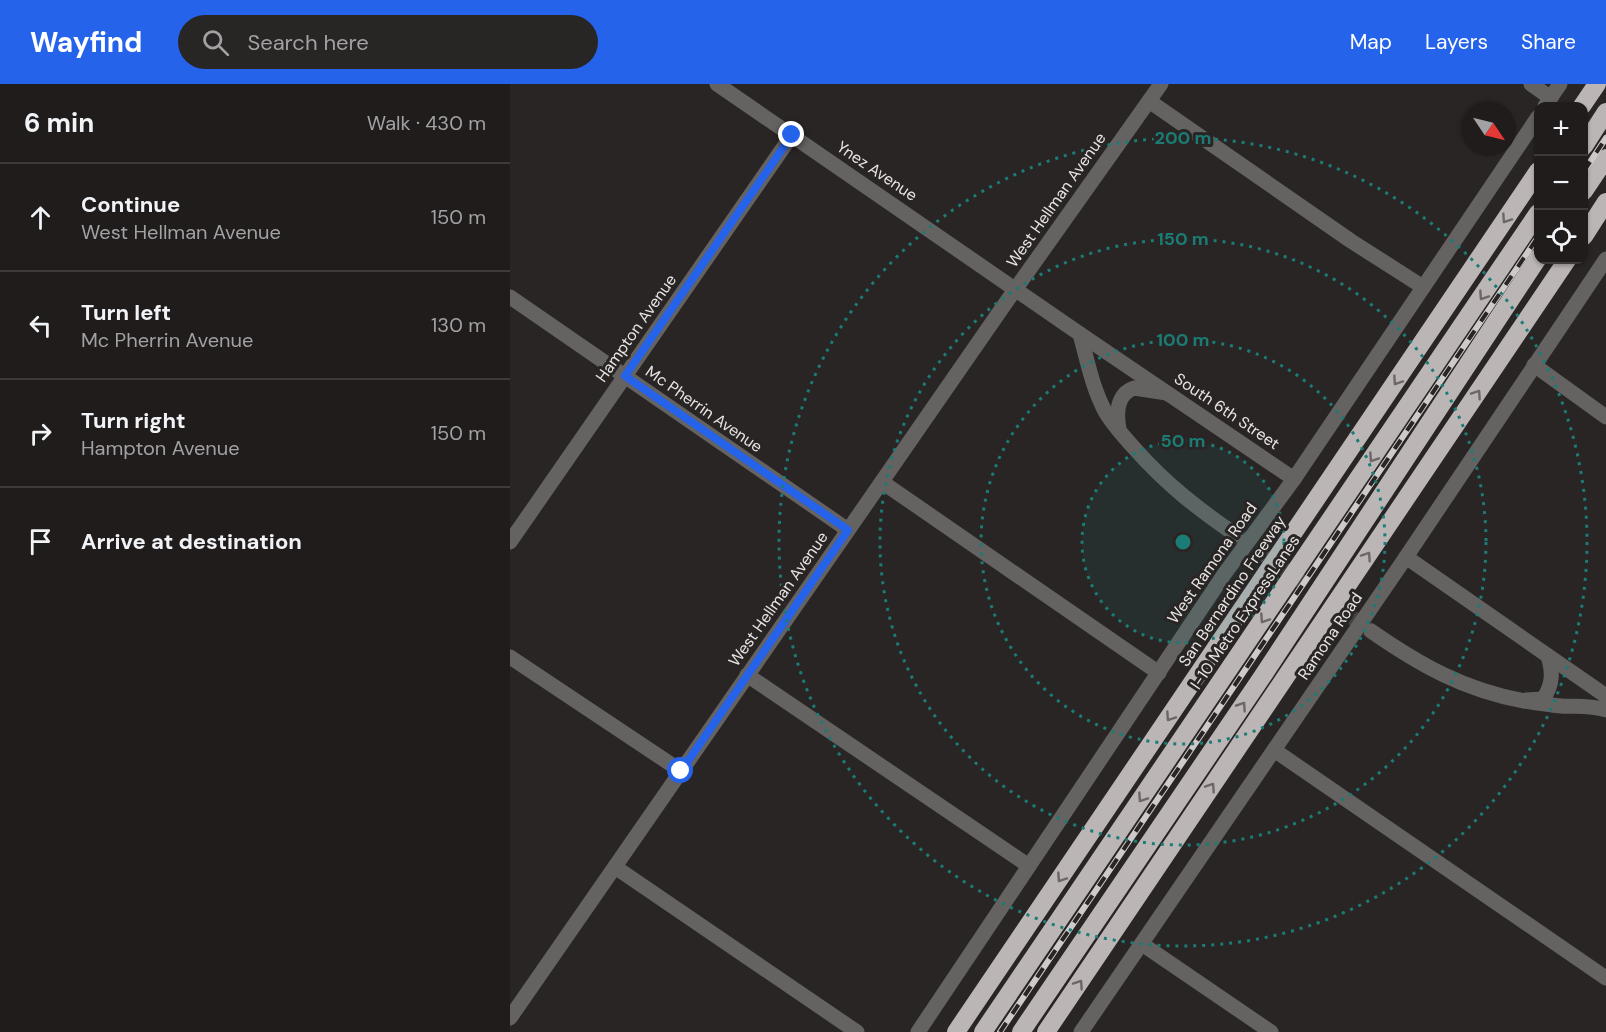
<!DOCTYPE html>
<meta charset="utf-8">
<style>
body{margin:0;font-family:"DM Sans",sans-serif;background:#282525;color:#f1f3f6}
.controls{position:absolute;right:18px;top:18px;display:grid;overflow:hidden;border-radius:12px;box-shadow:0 2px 4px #0004}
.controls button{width:54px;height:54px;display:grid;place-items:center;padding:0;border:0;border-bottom:2px solid #3d3a3b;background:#201c1c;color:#f1f3f6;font:30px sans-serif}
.compass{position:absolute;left:952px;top:18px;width:54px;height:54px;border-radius:50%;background:#201c1c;box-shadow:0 2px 4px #0004;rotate:125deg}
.stop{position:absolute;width:18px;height:18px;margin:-14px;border:4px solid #2563eb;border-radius:50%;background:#fff}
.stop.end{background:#2563eb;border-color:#fff;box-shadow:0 2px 6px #0008}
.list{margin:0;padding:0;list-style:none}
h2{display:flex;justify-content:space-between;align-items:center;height:78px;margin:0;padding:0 24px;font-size:26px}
h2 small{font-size:20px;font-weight:400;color:#a2a1a3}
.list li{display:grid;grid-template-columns:39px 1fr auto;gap:18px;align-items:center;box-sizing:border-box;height:108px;padding:0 24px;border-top:2px solid #3d3a3b}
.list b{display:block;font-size:22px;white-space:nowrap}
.list p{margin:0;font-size:20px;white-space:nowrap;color:#a2a1a3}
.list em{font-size:20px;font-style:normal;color:#a2a1a3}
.icon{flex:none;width:33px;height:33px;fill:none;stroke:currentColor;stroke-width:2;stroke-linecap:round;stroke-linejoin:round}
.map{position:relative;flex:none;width:1096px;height:948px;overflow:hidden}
header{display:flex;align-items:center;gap:36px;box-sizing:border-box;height:84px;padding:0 30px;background:#2563eb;color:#fff}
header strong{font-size:28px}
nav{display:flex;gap:33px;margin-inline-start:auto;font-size:21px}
.search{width:420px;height:54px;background:#282525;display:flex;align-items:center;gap:15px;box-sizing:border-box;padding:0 21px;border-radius:33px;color:#a2a1a3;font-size:22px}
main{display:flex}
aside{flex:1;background:#201c1c}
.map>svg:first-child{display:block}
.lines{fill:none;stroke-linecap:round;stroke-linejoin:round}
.tertiary-tunnel{stroke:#464242;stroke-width:15;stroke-dasharray:15 8;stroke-linecap:butt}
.minor{stroke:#656262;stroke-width:15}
.tertiary{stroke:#656262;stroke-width:15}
.motorway{stroke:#bcb5b5;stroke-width:18}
.rail-casing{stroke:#cecaca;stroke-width:6}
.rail{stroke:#2a2525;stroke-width:4;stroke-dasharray:11;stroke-linecap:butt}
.oneway{stroke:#6c6666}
.route{stroke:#2563eb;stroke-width:8}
.ring{fill:none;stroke:#1a7c74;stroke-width:3;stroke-dasharray:3 6}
.labels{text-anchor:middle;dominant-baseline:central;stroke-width:6;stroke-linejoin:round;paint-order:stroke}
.street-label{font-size:16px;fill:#e8e5e5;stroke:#2a2525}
.centre{fill:#1a7c74;stroke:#2a2525;stroke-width:3}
.ring-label{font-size:18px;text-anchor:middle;font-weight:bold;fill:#1a7c74;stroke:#2a2525;stroke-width:6;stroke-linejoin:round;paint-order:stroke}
</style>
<header>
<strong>Wayfind</strong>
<div class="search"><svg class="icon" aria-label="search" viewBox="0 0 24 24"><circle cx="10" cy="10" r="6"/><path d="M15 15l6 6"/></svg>Search here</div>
<nav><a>Map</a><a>Layers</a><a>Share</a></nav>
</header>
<main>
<aside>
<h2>6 min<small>Walk · 430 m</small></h2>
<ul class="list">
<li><svg class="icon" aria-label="ahead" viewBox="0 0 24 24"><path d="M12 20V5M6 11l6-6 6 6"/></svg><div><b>Continue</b><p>West Hellman Avenue</p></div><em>150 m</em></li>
<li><svg class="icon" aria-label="left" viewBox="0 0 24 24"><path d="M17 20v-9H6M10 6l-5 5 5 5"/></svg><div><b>Turn left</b><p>Mc Pherrin Avenue</p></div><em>130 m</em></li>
<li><svg class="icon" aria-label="right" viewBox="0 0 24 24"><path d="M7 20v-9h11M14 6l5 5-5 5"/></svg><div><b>Turn right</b><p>Hampton Avenue</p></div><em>150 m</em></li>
<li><svg class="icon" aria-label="arrive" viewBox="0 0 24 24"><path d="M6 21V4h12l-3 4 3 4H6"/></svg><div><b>Arrive at destination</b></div></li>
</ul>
</aside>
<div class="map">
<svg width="1096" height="948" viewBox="0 0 1096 948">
<rect width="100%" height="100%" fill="#2a2525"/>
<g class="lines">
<!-- tertiary-tunnel -->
<polyline class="tertiary-tunnel" points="726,451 861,547"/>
<!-- minor -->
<g class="minor">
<polyline points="1021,0 1041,14"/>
<polyline points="639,17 841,157 913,203"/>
<polyline points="1035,22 1050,0"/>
<polyline points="0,213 338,446"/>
<polyline points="570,250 784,395"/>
<polyline points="1024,281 1096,333"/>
<polyline points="372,398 649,589"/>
<polyline points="0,458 282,51"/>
<polyline points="896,473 1096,612"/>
<polyline points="0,573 171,687"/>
<polyline points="237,591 519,782"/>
<path d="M1016 616 1033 615C1043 601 1043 588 1038 572"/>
<polyline points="764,666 1096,894"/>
<polyline points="105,783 347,948"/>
<polyline points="632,860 761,948"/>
<polyline points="408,948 715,489 784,395 1028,33"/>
<polyline points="571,948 896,473 1096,175"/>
</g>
<!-- tertiary -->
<g class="tertiary">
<path d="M207 0 570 250C577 276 583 306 596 329 604 342 615 354 625 365 656 400 688 425 726 451"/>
<path d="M609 345C606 329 607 310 624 304L657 309"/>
<path d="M861 547C910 581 954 606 1014 617 1026 619 1039 621 1051 622 1066 623 1081 621 1096 626"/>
<polyline points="0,934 497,217 651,0"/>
</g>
<!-- motorway -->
<g class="motorway">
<polyline points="1072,22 1087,0"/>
<polyline points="1074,62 1096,28"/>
<polyline points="1074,107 1096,74"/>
<polyline points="1074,152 1096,118"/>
<polyline points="446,948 1028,87"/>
<polyline points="473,948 1028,129"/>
<polyline points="511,948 752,593 1028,174"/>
<polyline points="536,948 1057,176"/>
</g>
<defs>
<g id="rail">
<polyline points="1074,87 1096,54"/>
<polyline points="490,948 1028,153"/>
</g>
</defs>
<!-- rail casing -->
<use href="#rail" class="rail-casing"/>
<!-- rail -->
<use href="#rail" class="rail"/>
</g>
<!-- one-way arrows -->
<defs><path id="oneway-chevron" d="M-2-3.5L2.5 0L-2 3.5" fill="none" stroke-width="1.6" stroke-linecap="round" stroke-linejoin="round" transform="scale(1.5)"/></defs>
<g class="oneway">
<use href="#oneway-chevron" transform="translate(996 135) rotate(124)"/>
<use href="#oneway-chevron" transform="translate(973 212) rotate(124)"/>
<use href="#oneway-chevron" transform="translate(887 297) rotate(124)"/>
<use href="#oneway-chevron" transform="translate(967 310) rotate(-56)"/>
<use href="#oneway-chevron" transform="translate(863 374) rotate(124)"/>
<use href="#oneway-chevron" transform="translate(857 472) rotate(-56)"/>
<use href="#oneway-chevron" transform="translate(754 535) rotate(124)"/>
<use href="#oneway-chevron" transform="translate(732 622) rotate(-56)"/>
<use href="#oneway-chevron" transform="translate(660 633) rotate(124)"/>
<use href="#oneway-chevron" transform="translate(701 703) rotate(-56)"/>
<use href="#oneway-chevron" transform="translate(632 714) rotate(124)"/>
<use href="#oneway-chevron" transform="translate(551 794) rotate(124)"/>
<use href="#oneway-chevron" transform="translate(569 900) rotate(-56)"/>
</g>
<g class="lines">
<!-- route -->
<polyline class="route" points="171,687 338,446 115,292 282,51"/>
</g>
<!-- distance rings -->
<circle cx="673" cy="458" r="101" fill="#1a7c74" fill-opacity=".12"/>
<g class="ring">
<circle cx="673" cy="458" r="101"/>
<circle cx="673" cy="458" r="202"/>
<circle cx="673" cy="458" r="303"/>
<circle cx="673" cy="458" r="404"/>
</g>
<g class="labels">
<!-- street labels -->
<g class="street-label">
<text transform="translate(367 87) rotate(34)">Ynez Avenue</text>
<text transform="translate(546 116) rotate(-55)">West Hellman Avenue</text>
<text transform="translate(126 244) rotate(-55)">Hampton Avenue</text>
<text transform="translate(194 325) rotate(35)">Mc Pherrin Avenue</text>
<text transform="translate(717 327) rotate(34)">South 6th Street</text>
<text transform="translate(702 479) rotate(-55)">West Ramona Road</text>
<text transform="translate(722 507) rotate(-56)">San Bernardino Freeway</text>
<text transform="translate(268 515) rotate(-55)">West Hellman Avenue</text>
<text transform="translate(735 528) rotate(-56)">I-10 Metro ExpressLanes</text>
<text transform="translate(820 552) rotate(-56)">Ramona Road</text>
</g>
</g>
<circle cx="673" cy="458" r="9" class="centre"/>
<g class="ring-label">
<text x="673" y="60">200 m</text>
<text x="673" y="161">150 m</text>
<text x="673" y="262">100 m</text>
<text x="673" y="363">50 m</text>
</g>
</svg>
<div class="controls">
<button>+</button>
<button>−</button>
<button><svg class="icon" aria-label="locate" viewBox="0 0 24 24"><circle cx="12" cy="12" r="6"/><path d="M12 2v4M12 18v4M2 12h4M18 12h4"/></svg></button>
</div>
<svg class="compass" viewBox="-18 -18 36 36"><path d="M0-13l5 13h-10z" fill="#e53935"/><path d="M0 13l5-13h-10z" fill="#a2a1a3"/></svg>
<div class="stop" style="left:171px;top:687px"></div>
<div class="stop end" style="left:282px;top:51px"></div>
</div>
</main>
